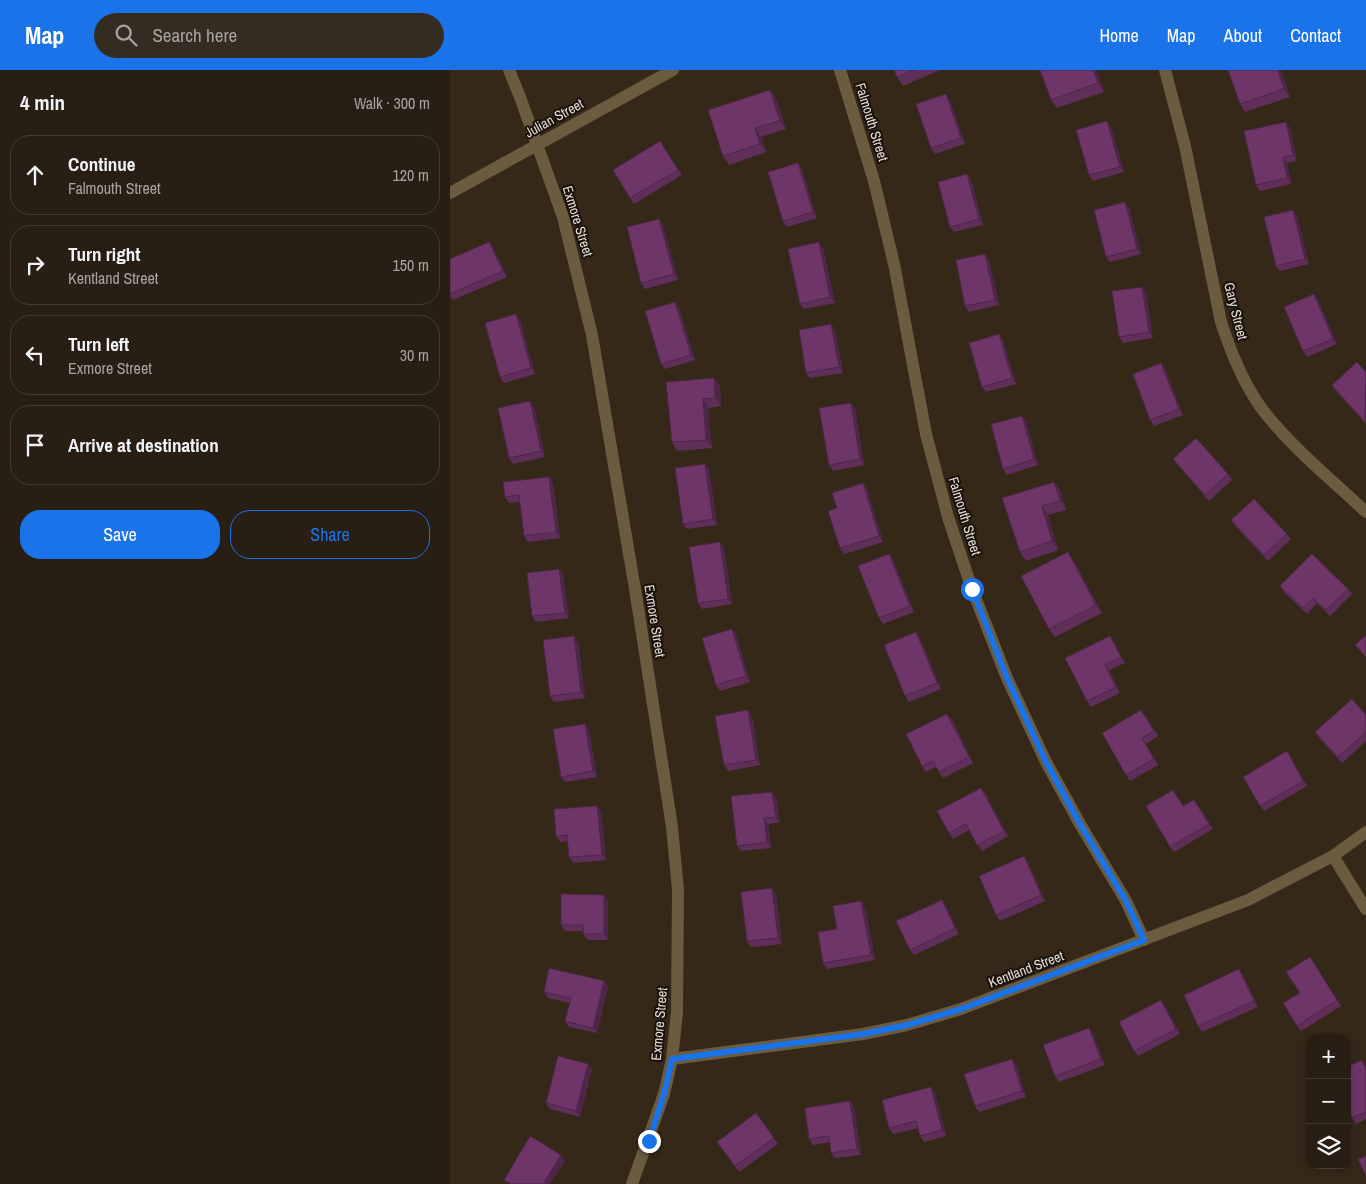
<!DOCTYPE html>
<meta charset="utf-8">
<style>
body{margin:0;font-family:"Archivo Narrow",sans-serif;background:#342b21;color:#f1f3f6}
.controls{position:absolute;right:15px;bottom:15px;display:grid;overflow:hidden;border-radius:10px;box-shadow:0 2px 8px #0003}
.controls button{width:45px;height:45px;display:grid;place-items:center;padding:0;border:0;border-bottom:1px solid #443c33;background:#281e13;color:#f1f3f6;font:25px sans-serif}
.stop{position:absolute;width:15px;height:15px;margin:-11px;border:4px solid #1a73e8;border-radius:50%;background:#fff}
.stop.end{background:#1a73e8;border-color:#fff;box-shadow:0 1px 5px #0008}
.list{margin:0;padding:0;list-style:none}
h2{display:flex;justify-content:space-between;align-items:center;height:65px;margin:0;padding:0 20px;font-size:21px}
h2 small{font-size:16px;font-weight:400;color:#a5a2a0}
.list li{display:grid;grid-template-columns:32px 1fr auto;gap:15px;align-items:center;box-sizing:border-box;height:80px;margin:0 10px 10px;padding:0 10px;border:1px solid #443c33;border-radius:20px}
.list b{display:block;font-size:19px;white-space:nowrap}
.list p{margin:0;font-size:16px;white-space:nowrap;color:#a5a2a0}
.list em{font-size:16px;font-style:normal;color:#a5a2a0}
.actions{display:flex;gap:10px;padding:15px 20px}
.actions a{flex:1;padding:11px 0;border:1px solid #1a73e8;border-radius:20px;text-align:center;font-size:18px;color:#1a73e8}
.actions .main{background:#1a73e8;color:#fff}
.icon{flex:none;width:28px;height:28px;fill:none;stroke:currentColor;stroke-width:2;stroke-linecap:round;stroke-linejoin:round}
.map{position:relative;flex:none;width:916px;height:1114px;overflow:hidden}
header{display:flex;align-items:center;gap:30px;box-sizing:border-box;height:70px;padding:0 25px;background:#1a73e8;color:#fff}
header strong{font-size:24px}
nav{display:flex;gap:28px;margin-inline-start:auto;font-size:18px}
.search{width:350px;height:45px;background:#342b21;display:flex;align-items:center;gap:12px;box-sizing:border-box;padding:0 18px;border-radius:28px;color:#a5a2a0;font-size:19px}
main{display:flex}
aside{flex:1;background:#281e13}
.map>svg:first-child{display:block}
.lines{fill:none;stroke-linecap:round;stroke-linejoin:round}
.street{stroke:#6b5c3f;stroke-width:12}
.wall{fill:#5f2e59}
.shaded-wall{fill:#4d2649}
.building{fill:#6e3668;stroke:#4d2649}
.route{stroke:#1a73e8;stroke-width:6}
.labels{text-anchor:middle;dominant-baseline:central;stroke-width:4;stroke-linejoin:round;paint-order:stroke}
.street-label{font-size:14px;fill:#e5dbd2;stroke:#18120b}
</style>
<header>
<strong>Map</strong>
<div class="search"><svg class="icon" aria-label="search" viewBox="0 0 24 24"><circle cx="10" cy="10" r="6"/><path d="M15 15l6 6"/></svg>Search here</div>
<nav><a>Home</a><a>Map</a><a>About</a><a>Contact</a></nav>
</header>
<main>
<aside>
<h2>4 min<small>Walk · 300 m</small></h2>
<ul class="list">
<li><svg class="icon" aria-label="ahead" viewBox="0 0 24 24"><path d="M12 20V5M6 11l6-6 6 6"/></svg><div><b>Continue</b><p>Falmouth Street</p></div><em>120 m</em></li>
<li><svg class="icon" aria-label="right" viewBox="0 0 24 24"><path d="M7 20v-9h11M14 6l5 5-5 5"/></svg><div><b>Turn right</b><p>Kentland Street</p></div><em>150 m</em></li>
<li><svg class="icon" aria-label="left" viewBox="0 0 24 24"><path d="M17 20v-9H6M10 6l-5 5 5 5"/></svg><div><b>Turn left</b><p>Exmore Street</p></div><em>30 m</em></li>
<li><svg class="icon" aria-label="arrive" viewBox="0 0 24 24"><path d="M6 21V4h12l-3 4 3 4H6"/></svg><div><b>Arrive at destination</b></div></li>
</ul>
<div class="actions"><a class="main">Save</a><a>Share</a></div>
</aside>
<div class="map">
<svg width="916" height="1114" viewBox="0 0 916 1114">
<rect width="100%" height="100%" fill="#362819"/>
<g class="lines">
<!-- street -->
<g class="street">
<polyline points="59,0 70,27 113,147 142,265 186,525 222,757 228,820 227,942 222,989 214,1024 182,1114"/>
<polyline points="390,0 424,111 444,194 476,364 498,447 522,519 557,608 596,692 630,754 676,831 694,870"/>
<path d="M715 0 735 76 771 252C781 283 793 313 812 339 841 377 881 409 916 442"/>
<polyline points="0,123 223,0"/>
<polyline points="883,786 916,839"/>
<polyline points="222,989 413,964 457,955 511,939 798,830 883,786 916,762"/>
</g>
</g>
<!-- wall -->
<g class="wall">
<polygon points="444,0 490,0 453,16 447,7"/>
<polygon points="646,0 654,22 607,38 601,30"/>
<polygon points="778,0 831,0 840,27 795,42 790,34"/>
<polygon points="320,20 326,28 336,59 311,67 316,82 279,95 273,86"/>
<polygon points="500,30 515,74 485,84 481,78"/>
<polygon points="657,51 661,57 674,102 643,111 639,105"/>
<polygon points="840,58 847,91 837,93 841,114 810,121 806,115"/>
<polygon points="210,71 232,105 184,134 180,128"/>
<polygon points="352,99 367,148 337,157 333,151"/>
<polygon points="517,104 521,110 533,155 504,162 500,157"/>
<polygon points="675,132 679,138 691,184 660,192 656,187"/>
<polygon points="847,146 859,194 830,201 826,196"/>
<polygon points="209,149 213,155 228,210 195,219 191,213"/>
<polygon points="43,177 57,207 3,230 0,226 0,189"/>
<polygon points="373,178 385,233 354,239 350,234"/>
<polygon points="535,184 539,190 549,235 519,242 515,236"/>
<polygon points="696,223 703,268 673,273 669,267"/>
<polygon points="864,224 868,230 887,274 857,287 853,281"/>
<polygon points="225,232 229,238 245,290 215,299 211,294"/>
<polygon points="70,250 85,304 54,313 50,307"/>
<polygon points="381,254 385,260 393,303 360,308 356,303"/>
<polygon points="553,270 566,314 536,322 532,317"/>
<polygon points="715,299 733,345 704,356 700,350"/>
<polygon points="916,302 916,354 886,321 882,315"/>
<polygon points="264,308 270,316 271,336 258,338 262,378 227,381 222,372"/>
<polygon points="80,331 84,337 95,387 63,394 59,388"/>
<polygon points="405,338 414,395 383,401 379,395"/>
<polygon points="576,351 588,395 557,405 553,399"/>
<polygon points="723,389 778,404 782,410 759,431 727,394"/>
<polygon points="259,399 267,455 237,459 233,454"/>
<polygon points="99,407 103,413 110,468 78,472 74,466 70,432 59,433 55,427"/>
<polygon points="604,412 610,420 616,440 598,445 608,480 576,491 570,482"/>
<polygon points="417,419 433,472 394,484 390,478 387,438"/>
<polygon points="781,450 837,464 841,469 818,491 785,456"/>
<polygon points="274,478 282,534 252,539 248,533"/>
<polygon points="618,482 624,491 652,543 605,567 599,559"/>
<polygon points="439,484 443,490 464,542 433,554 429,548"/>
<polygon points="109,499 113,505 119,548 86,552 82,546"/>
<polygon points="830,516 898,519 902,524 880,546 867,533 857,544 834,522"/>
<polygon points="282,559 286,565 300,612 270,621 266,615"/>
<polygon points="470,568 491,619 459,632 455,626"/>
<polygon points="128,572 135,628 104,632 100,626"/>
<polygon points="664,572 675,593 659,600 670,623 641,637 637,631"/>
<polygon points="695,645 708,666 696,674 708,695 680,711 676,705"/>
<polygon points="916,645 916,671 892,693 869,668 865,662"/>
<polygon points="302,646 310,695 278,701 274,695"/>
<polygon points="502,649 523,693 493,708 486,697 476,702 472,696"/>
<polygon points="135,654 139,660 147,707 115,712 111,707"/>
<polygon points="841,687 857,716 814,741 810,736"/>
<polygon points="535,723 558,766 532,781 519,760 503,769 499,763"/>
<polygon points="326,727 330,752 318,754 321,778 291,781 287,776"/>
<polygon points="748,735 763,759 724,782 720,777 734,736"/>
<polygon points="151,741 156,790 123,793 119,787 118,771 110,772 106,766"/>
<polygon points="578,792 595,831 550,851 546,845"/>
<polygon points="322,818 326,824 332,874 301,877 297,871"/>
<polygon points="158,830 158,870 138,870 133,864 134,861 115,861 111,855"/>
<polygon points="492,830 496,836 509,864 464,885 460,880"/>
<polygon points="411,831 415,837 425,890 377,899 373,893 387,859"/>
<polygon points="864,893 891,936 851,961 847,956 850,923"/>
<polygon points="793,905 808,937 752,962 748,956"/>
<polygon points="154,911 158,917 147,963 119,957 115,951 120,933 98,928 94,922"/>
<polygon points="715,936 730,964 688,986 684,981"/>
<polygon points="639,958 643,964 655,995 609,1012 605,1006"/>
<polygon points="912,990 916,997 916,1049 906,1054 902,1048"/>
<polygon points="138,994 142,999 130,1047 100,1039 96,1033"/>
<polygon points="566,994 576,1027 529,1042 525,1036"/>
<polygon points="481,1017 485,1023 496,1066 474,1072 470,1066 468,1058 443,1064 439,1058"/>
<polygon points="404,1037 411,1085 385,1088 381,1083 380,1072 363,1075 359,1069"/>
<polygon points="306,1043 328,1074 289,1102 267,1072"/>
</g>
<!-- shaded-wall -->
<g class="shaded-wall">
<polygon points="643,0 646,0 654,22 648,13"/>
<polygon points="828,0 831,0 840,27 834,19"/>
<polygon points="320,20 326,28 336,59 330,51"/>
<polygon points="496,24 500,30 515,74 511,68"/>
<polygon points="657,51 661,57 674,102 670,97"/>
<polygon points="836,52 840,58 847,91 843,85"/>
<polygon points="305,58 311,67 316,82 310,74"/>
<polygon points="833,87 837,93 841,114 837,108"/>
<polygon points="348,93 352,99 367,148 363,142"/>
<polygon points="517,104 521,110 533,155 529,149"/>
<polygon points="675,132 679,138 691,184 687,179"/>
<polygon points="843,140 847,146 859,194 855,189"/>
<polygon points="209,149 213,155 228,210 224,204"/>
<polygon points="39,172 43,177 57,207 53,201"/>
<polygon points="369,172 373,178 385,233 380,227"/>
<polygon points="535,184 539,190 549,235 545,230"/>
<polygon points="692,217 696,223 703,268 699,262"/>
<polygon points="864,224 868,230 887,274 883,269"/>
<polygon points="225,232 229,238 245,290 241,285"/>
<polygon points="66,244 70,250 85,304 81,298"/>
<polygon points="381,254 385,260 393,303 389,297"/>
<polygon points="549,264 553,270 566,314 562,308"/>
<polygon points="711,293 715,299 733,345 729,339"/>
<polygon points="264,308 270,316 271,336 265,328"/>
<polygon points="253,329 258,338 262,378 256,370"/>
<polygon points="80,331 84,337 95,387 91,381"/>
<polygon points="401,333 405,338 414,395 410,389"/>
<polygon points="572,346 576,351 588,395 584,389"/>
<polygon points="255,394 259,399 267,455 263,449"/>
<polygon points="99,407 103,413 110,468 106,462"/>
<polygon points="604,412 610,420 616,440 610,431"/>
<polygon points="413,413 417,419 433,472 429,466"/>
<polygon points="592,436 598,445 608,480 602,471"/>
<polygon points="270,472 274,478 282,534 278,529"/>
<polygon points="618,482 624,491 652,543 646,535"/>
<polygon points="439,484 443,490 464,542 460,536"/>
<polygon points="109,499 113,505 119,548 115,543"/>
<polygon points="282,559 286,565 300,612 296,606"/>
<polygon points="466,562 470,568 491,619 487,613"/>
<polygon points="124,566 128,572 135,628 131,622"/>
<polygon points="660,566 664,572 675,593 671,587"/>
<polygon points="655,595 659,600 670,623 666,617"/>
<polygon points="298,640 302,646 310,695 306,690"/>
<polygon points="497,644 502,649 523,693 519,687"/>
<polygon points="135,654 139,660 147,707 143,701"/>
<polygon points="837,681 841,687 857,716 853,711"/>
<polygon points="531,718 535,723 558,766 554,761"/>
<polygon points="322,722 326,727 330,752 326,747"/>
<polygon points="147,736 151,741 156,790 152,785"/>
<polygon points="314,748 318,754 321,778 317,772"/>
<polygon points="574,786 578,792 595,831 591,825"/>
<polygon points="322,818 326,824 332,874 328,868"/>
<polygon points="154,825 158,830 158,870 154,864"/>
<polygon points="492,830 496,836 509,864 505,858"/>
<polygon points="411,831 415,837 425,890 421,885"/>
<polygon points="789,899 793,905 808,937 804,931"/>
<polygon points="154,911 158,917 147,963 143,958"/>
<polygon points="711,930 715,936 730,964 726,959"/>
<polygon points="639,958 643,964 655,995 651,989"/>
<polygon points="562,989 566,994 576,1027 572,1021"/>
<polygon points="138,994 142,999 130,1047 126,1041"/>
<polygon points="481,1017 485,1023 496,1066 492,1060"/>
<polygon points="400,1031 404,1037 411,1085 407,1079"/>
<polygon points="111,1085 115,1091 100,1114 93,1114"/>
</g>
<!-- building -->
<g class="building">
<polygon points="444,0 465,0 447,7"/>
<polygon points="590,0 643,0 648,13 601,30"/>
<polygon points="778,0 828,0 834,19 790,34"/>
<polygon points="320,20 330,51 305,58 310,74 273,86 258,40"/>
<polygon points="496,24 511,68 481,78 466,34"/>
<polygon points="657,51 670,97 639,105 626,60"/>
<polygon points="836,52 843,85 833,87 837,108 806,115 794,61"/>
<polygon points="210,71 228,100 180,128 163,100"/>
<polygon points="348,93 363,142 333,151 318,102"/>
<polygon points="517,104 529,149 500,157 488,112"/>
<polygon points="675,132 687,179 656,187 644,140"/>
<polygon points="843,140 855,189 826,196 814,147"/>
<polygon points="209,149 224,204 191,213 177,157"/>
<polygon points="39,172 53,201 0,224 0,189"/>
<polygon points="369,172 380,227 350,234 338,179"/>
<polygon points="535,184 545,230 515,236 506,190"/>
<polygon points="692,217 699,262 669,267 662,221"/>
<polygon points="864,224 883,269 853,281 834,237"/>
<polygon points="225,232 241,285 211,294 195,241"/>
<polygon points="66,244 81,298 50,307 35,253"/>
<polygon points="381,254 389,297 356,303 349,260"/>
<polygon points="549,264 562,308 532,317 519,273"/>
<polygon points="907,292 916,302 915,352 882,315"/>
<polygon points="711,293 729,339 700,350 683,304"/>
<polygon points="264,308 265,328 253,329 256,370 222,372 216,312"/>
<polygon points="80,331 91,381 59,388 48,338"/>
<polygon points="401,333 410,389 379,395 369,338"/>
<polygon points="572,346 584,389 553,399 541,354"/>
<polygon points="746,368 778,404 755,425 723,389"/>
<polygon points="255,394 263,449 233,454 225,398"/>
<polygon points="99,407 106,462 74,466 69,425 55,427 53,412"/>
<polygon points="604,412 610,431 592,436 602,471 570,482 552,428"/>
<polygon points="413,413 429,466 390,478 378,441 387,438 382,423"/>
<polygon points="804,429 837,464 814,485 781,450"/>
<polygon points="270,472 278,529 248,533 239,477"/>
<polygon points="618,482 646,535 599,559 571,506"/>
<polygon points="439,484 460,536 429,548 408,496"/>
<polygon points="862,484 898,519 876,540 863,528 853,538 830,516"/>
<polygon points="109,499 115,543 82,546 77,503"/>
<polygon points="282,559 296,606 266,615 252,568"/>
<polygon points="466,562 487,613 455,626 434,575"/>
<polygon points="916,565 916,587 905,575"/>
<polygon points="124,566 131,622 100,626 93,570"/>
<polygon points="660,566 671,587 655,595 666,617 637,631 615,588"/>
<polygon points="902,629 916,645 916,662 888,687 865,662"/>
<polygon points="298,640 306,690 274,695 265,646"/>
<polygon points="691,640 704,661 692,668 704,689 676,705 652,663"/>
<polygon points="497,644 519,687 489,702 483,691 472,696 456,664"/>
<polygon points="135,654 143,701 111,707 103,659"/>
<polygon points="837,681 853,711 810,736 793,707"/>
<polygon points="531,718 554,761 527,775 516,754 499,763 487,741"/>
<polygon points="723,720 733,736 744,730 759,754 720,777 696,736"/>
<polygon points="322,722 326,747 314,748 317,772 287,776 281,726"/>
<polygon points="147,736 152,785 119,787 117,765 106,766 104,739"/>
<polygon points="574,786 591,825 546,845 529,806"/>
<polygon points="322,818 328,868 297,871 291,822"/>
<polygon points="111,824 154,825 154,864 133,864 134,855 111,855"/>
<polygon points="492,830 505,858 460,880 446,851"/>
<polygon points="411,831 421,885 373,893 368,862 387,859 383,836"/>
<polygon points="860,887 887,930 847,956 833,933 850,923 836,902"/>
<polygon points="99,898 154,911 143,958 115,951 121,928 94,922"/>
<polygon points="789,899 804,931 748,956 734,925"/>
<polygon points="711,930 726,959 684,981 669,952"/>
<polygon points="639,958 651,989 605,1006 593,975"/>
<polygon points="108,986 138,994 126,1041 96,1033"/>
<polygon points="562,989 572,1021 525,1036 514,1004"/>
<polygon points="912,990 916,1000 916,1042 902,1048 897,1037 897,997"/>
<polygon points="481,1017 492,1060 470,1066 466,1051 439,1058 432,1030"/>
<polygon points="400,1031 407,1079 381,1083 379,1066 359,1069 355,1038"/>
<polygon points="306,1043 324,1068 285,1096 267,1072"/>
<polygon points="80,1066 111,1085 93,1114 61,1114 54,1110"/>
<polygon points="916,1086 916,1106 908,1089"/>
</g>
<g class="lines">
<!-- route -->
<polyline class="route" points="199,1071 214,1024 222,989 413,964 457,955 511,939 694,870 676,831 630,754 596,692 557,608 522,519"/>
</g>
<g class="labels">
<!-- street labels -->
<g class="street-label">
<text transform="translate(104 48) rotate(-29)">Julian Street</text>
<text transform="translate(422 52) rotate(73)">Falmouth Street</text>
<text transform="translate(128 151) rotate(73)">Exmore Street</text>
<text transform="translate(786 241) rotate(76)">Gary Street</text>
<text transform="translate(515 446) rotate(73)">Falmouth Street</text>
<text transform="translate(205 551) rotate(81)">Exmore Street</text>
<text transform="translate(576 899) rotate(-21)">Kentland Street</text>
<text transform="translate(209 954) rotate(-85)">Exmore Street</text>
</g>
</g>
</svg>
<div class="controls">
<button>+</button>
<button>−</button>
<button><svg class="icon" aria-label="layers" viewBox="0 0 24 24"><path d="M12 4l9 5-9 5-9-5zM3 14l9 5 9-5"/></svg></button>
</div>
<div class="stop" style="left:522px;top:519px"></div>
<div class="stop end" style="left:199px;top:1071px"></div>
</div>
</main>
